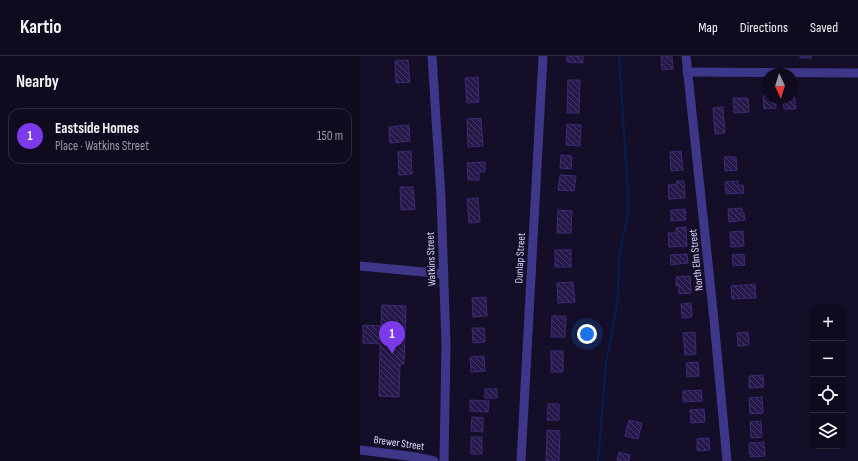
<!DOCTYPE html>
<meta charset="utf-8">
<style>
body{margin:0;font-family:"Sofia Sans Condensed",sans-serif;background:#181327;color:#f1f3f6}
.controls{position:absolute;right:12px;bottom:12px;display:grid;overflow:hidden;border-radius:8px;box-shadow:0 1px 3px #0004}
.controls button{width:36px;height:36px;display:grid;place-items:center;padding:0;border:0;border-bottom:1px solid #2f2b3c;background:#0f0a1e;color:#f1f3f6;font:20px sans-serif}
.compass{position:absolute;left:402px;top:12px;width:36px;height:36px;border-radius:50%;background:#0f0a1e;box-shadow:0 1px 3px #0004;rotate:176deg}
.you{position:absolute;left:227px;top:278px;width:14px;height:14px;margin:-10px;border:3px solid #fff;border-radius:50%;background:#1a73e8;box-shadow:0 0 0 6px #1a73e833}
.badge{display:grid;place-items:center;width:26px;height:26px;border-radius:50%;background:#7c3aed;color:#fff;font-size:13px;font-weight:700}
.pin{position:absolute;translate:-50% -33px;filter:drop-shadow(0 1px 2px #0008)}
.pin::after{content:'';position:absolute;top:21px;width:14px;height:12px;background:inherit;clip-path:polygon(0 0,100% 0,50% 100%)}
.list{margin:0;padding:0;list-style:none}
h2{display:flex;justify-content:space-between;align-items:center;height:52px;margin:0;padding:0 16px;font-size:17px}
h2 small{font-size:13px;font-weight:400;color:#9b9aa4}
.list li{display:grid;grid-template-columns:26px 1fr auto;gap:12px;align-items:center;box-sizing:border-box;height:56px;margin:0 8px 8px;padding:0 8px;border:1px solid #2f2b3c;border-radius:12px}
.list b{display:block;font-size:15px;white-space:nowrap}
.list p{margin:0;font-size:13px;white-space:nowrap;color:#9b9aa4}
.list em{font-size:13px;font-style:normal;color:#9b9aa4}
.icon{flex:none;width:22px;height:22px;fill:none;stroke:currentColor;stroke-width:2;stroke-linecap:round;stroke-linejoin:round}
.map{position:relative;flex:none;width:498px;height:405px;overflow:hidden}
header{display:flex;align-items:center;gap:24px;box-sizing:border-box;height:56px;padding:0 20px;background:#0f0a1e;border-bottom:1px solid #2f2b3c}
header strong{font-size:19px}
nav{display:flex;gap:22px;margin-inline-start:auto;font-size:14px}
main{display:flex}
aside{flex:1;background:#0f0a1e}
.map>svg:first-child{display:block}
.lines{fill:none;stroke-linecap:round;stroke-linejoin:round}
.stream{stroke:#071c48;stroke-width:2.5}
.building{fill:url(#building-back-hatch);stroke:#3d2a77}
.street{stroke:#3e3789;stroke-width:9}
.labels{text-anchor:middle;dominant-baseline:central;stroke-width:4;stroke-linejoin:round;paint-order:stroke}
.street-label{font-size:11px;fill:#dcd5ff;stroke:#140e28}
</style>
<header>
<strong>Kartio</strong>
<nav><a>Map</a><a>Directions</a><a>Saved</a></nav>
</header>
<main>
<aside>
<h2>Nearby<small></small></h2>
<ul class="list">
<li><span class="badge">1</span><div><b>Eastside Homes</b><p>Place · Watkins Street</p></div><em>150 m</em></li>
</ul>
</aside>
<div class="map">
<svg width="498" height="405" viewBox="0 0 498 405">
<defs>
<pattern id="building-back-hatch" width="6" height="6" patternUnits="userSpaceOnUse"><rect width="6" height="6" fill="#25194a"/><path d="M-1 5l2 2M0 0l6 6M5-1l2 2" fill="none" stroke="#443a65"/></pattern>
</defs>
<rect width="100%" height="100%" fill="#140e28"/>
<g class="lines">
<!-- stream -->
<polyline class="stream" points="238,405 246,308 258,242 259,202 269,153 259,0"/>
</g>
<!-- building -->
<g class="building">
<polygon points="207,0 223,0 223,7 207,6"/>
<polygon points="301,0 312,0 313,13 302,14"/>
<rect x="440" y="0" width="11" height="2"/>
<polygon points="48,4 50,26 36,27 35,5"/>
<polygon points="118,21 119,46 107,47 105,22"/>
<polygon points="208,24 220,24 219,57 207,57"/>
<polygon points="432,37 434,37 436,53 424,53 423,42 432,42"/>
<polygon points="403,40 408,40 408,42 416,42 416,52 404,53"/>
<polygon points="373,42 388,42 389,56 374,57"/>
<polygon points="363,51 365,77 355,78 353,52"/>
<polygon points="121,62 123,90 108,91 107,63"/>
<polygon points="207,68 221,69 220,90 206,89"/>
<polygon points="49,69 50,85 30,87 29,71"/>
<polygon points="51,95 52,118 39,119 38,96"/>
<polygon points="321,95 323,114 311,115 310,96"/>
<polygon points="201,99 212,100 211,113 200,112"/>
<polygon points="364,101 376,101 377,114 365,115"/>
<polygon points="125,106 125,116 119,116 119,124 108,124 107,107"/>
<polygon points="200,119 216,120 214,135 198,134"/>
<polygon points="316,125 324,125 325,142 309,143 308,129 317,128"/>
<polygon points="378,125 378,130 383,129 384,137 366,138 365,126"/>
<polygon points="40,131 53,131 55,153 41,154"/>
<polygon points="118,142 120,166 109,167 107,143"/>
<polygon points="382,152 382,157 384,157 385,164 369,166 368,153"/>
<polygon points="325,153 326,164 311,165 311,154"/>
<polygon points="198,154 212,155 211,177 197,177"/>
<polygon points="326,171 327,190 309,191 308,177 316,177 316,172"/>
<polygon points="383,175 384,190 371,191 370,176"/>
<rect x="195" y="194" width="16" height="17"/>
<polygon points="327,198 328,207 311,209 310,199"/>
<polygon points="384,198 385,209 373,210 372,199"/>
<polygon points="330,220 331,237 319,238 319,230 316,230 316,221"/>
<polygon points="213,226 215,246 198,247 197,227"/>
<polygon points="395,228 396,242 372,243 371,230"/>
<polygon points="126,241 127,260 113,261 112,242"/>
<polygon points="331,247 332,261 322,262 321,248"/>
<polygon points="22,249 46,250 44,308 40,308 39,341 19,340 20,288 3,287 3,269 21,270"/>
<polygon points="192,260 206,260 205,281 191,281"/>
<polygon points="112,272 124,272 125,286 113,287"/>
<polygon points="335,276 336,298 325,299 323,277"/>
<polygon points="388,276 389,289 378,290 377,277"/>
<rect x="191" y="295" width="12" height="21"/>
<polygon points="124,300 125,315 111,316 110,301"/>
<polygon points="338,306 339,320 327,321 326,307"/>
<polygon points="403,319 404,331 389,332 389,320"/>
<rect x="125" y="333" width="12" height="9"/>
<polygon points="341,334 342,345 323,346 323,335"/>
<polygon points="402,341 403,357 390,358 389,342"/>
<polygon points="110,344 129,345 128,356 110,355"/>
<polygon points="188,348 199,348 199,364 187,364"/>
<polygon points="344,353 345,366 331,367 330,354"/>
<polygon points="112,361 123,362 123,376 111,375"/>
<polygon points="269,364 282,367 278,383 265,380"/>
<polygon points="401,365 402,381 391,382 390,366"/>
<polygon points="187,374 200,375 199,405 186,405"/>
<rect x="111" y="381" width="11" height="17"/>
<polygon points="349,382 350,394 337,395 337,383"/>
<polygon points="404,386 405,400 390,401 389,387"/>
<polygon points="259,396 270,399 269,405 257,405"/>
</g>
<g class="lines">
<!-- street -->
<g class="street">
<polyline points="72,0 81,141 86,288 84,405"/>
<polyline points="326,0 354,264 367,405"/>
<polyline points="327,16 498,17"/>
<polyline points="0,210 84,218"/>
<polyline points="0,394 56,401 74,405"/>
<polyline points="161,405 183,0"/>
</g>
</g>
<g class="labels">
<!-- street labels -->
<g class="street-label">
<text transform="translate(160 202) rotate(-87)">Dunlap Street</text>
<text transform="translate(71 203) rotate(-92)">Watkins Street</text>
<text transform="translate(336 204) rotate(-96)">North Elm Street</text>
<text transform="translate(39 387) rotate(8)">Brewer Street</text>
</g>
</g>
</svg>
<div class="controls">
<button>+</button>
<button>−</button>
<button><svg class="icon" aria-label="locate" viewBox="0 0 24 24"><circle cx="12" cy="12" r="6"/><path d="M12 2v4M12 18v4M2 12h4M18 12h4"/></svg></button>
<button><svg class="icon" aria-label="layers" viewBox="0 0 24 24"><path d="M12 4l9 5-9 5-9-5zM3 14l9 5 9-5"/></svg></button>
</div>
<svg class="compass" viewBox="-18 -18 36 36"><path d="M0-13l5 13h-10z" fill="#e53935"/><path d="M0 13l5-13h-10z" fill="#9b9aa4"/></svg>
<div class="you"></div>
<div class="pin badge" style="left:32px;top:298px">1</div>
</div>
</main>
